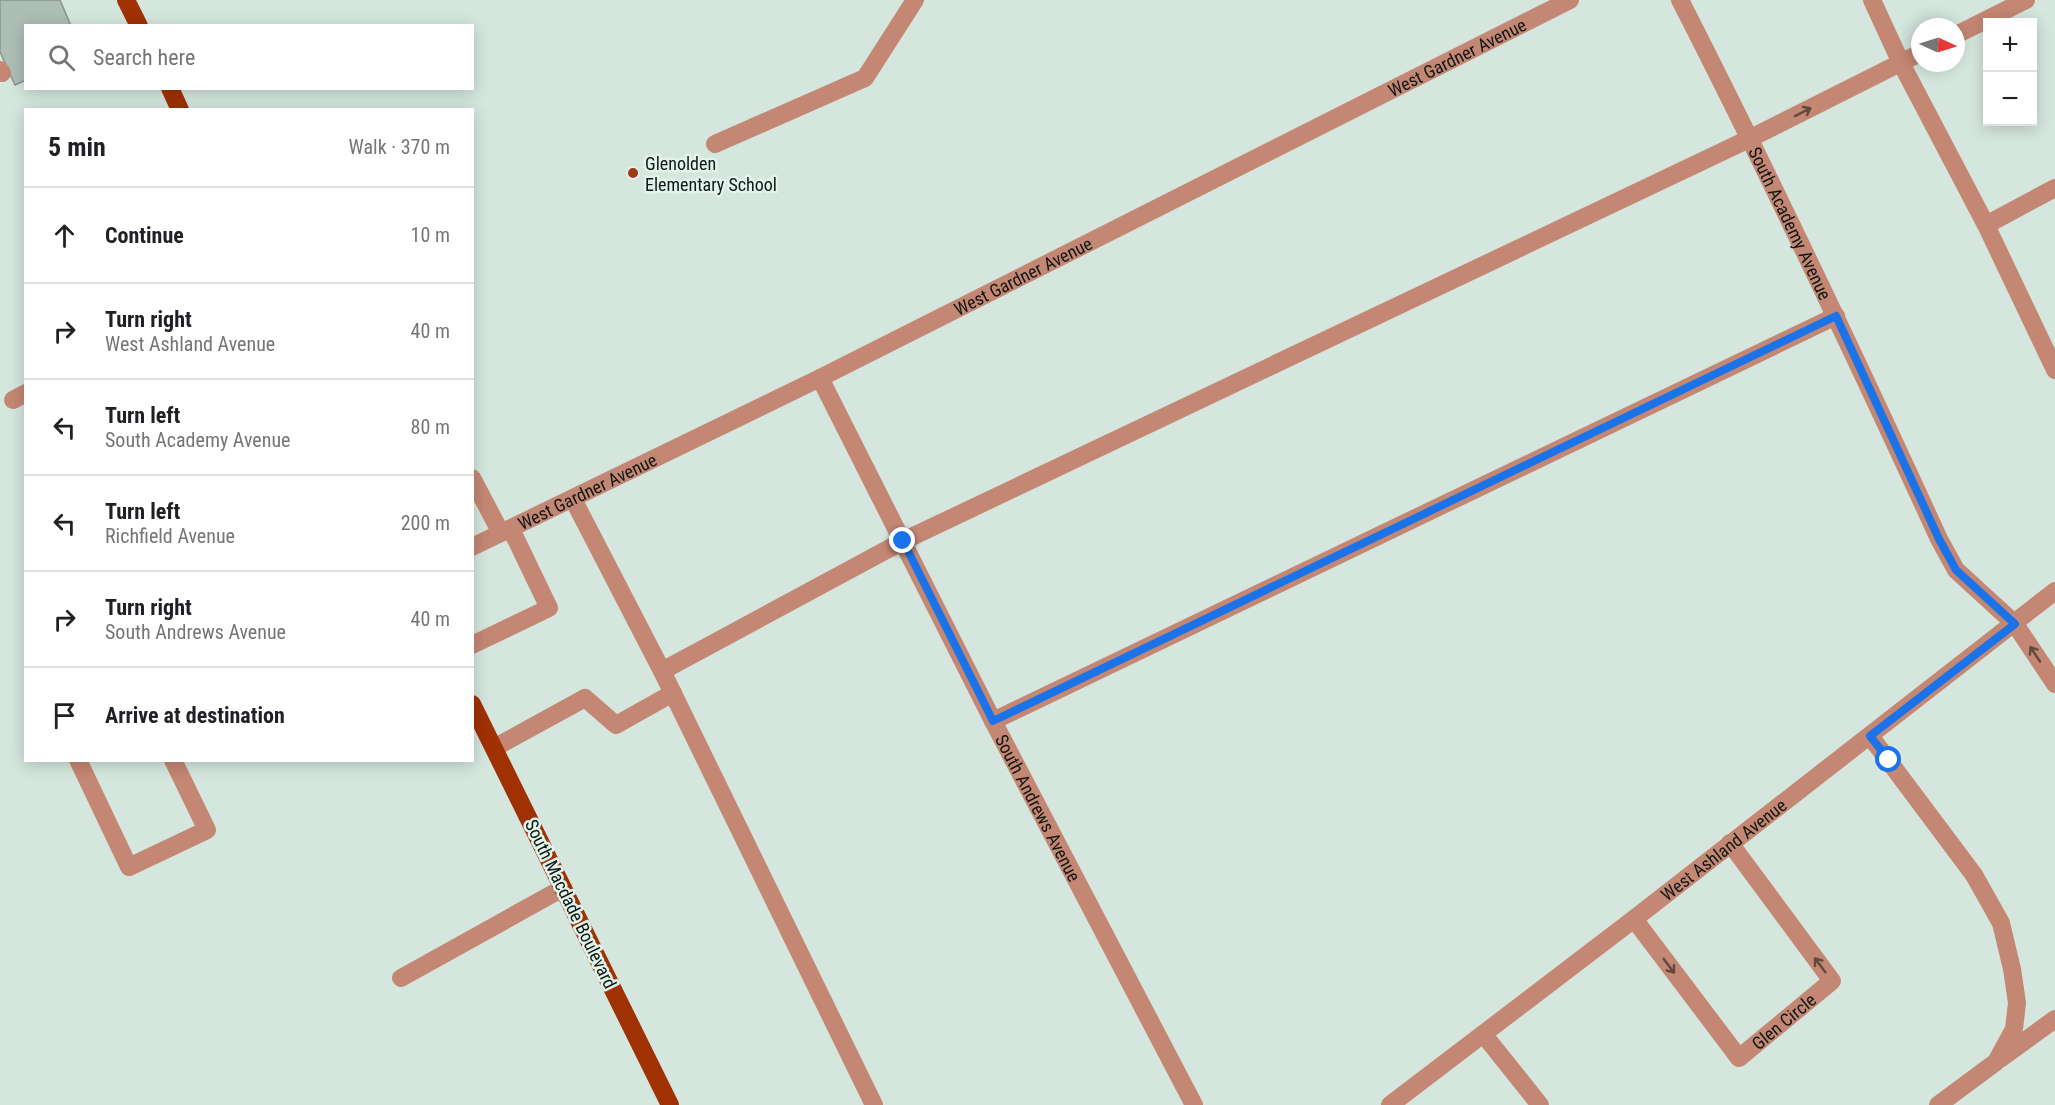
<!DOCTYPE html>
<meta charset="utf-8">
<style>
body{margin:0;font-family:"Roboto Condensed",sans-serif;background:#f2f2f2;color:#202124}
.controls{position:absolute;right:18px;top:18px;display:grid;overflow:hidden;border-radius:0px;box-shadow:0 3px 15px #0003}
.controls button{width:54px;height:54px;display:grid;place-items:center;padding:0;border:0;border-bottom:2px solid #e0e0e0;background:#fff;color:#202124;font:30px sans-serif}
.compass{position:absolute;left:1911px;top:18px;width:54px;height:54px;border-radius:50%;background:#fff;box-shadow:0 3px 15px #0003;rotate:94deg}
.stop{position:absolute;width:18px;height:18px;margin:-14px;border:4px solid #1a73e8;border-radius:50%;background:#fff}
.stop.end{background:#1a73e8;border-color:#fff;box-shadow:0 2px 6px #0008}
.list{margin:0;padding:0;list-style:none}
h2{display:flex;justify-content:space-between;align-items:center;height:78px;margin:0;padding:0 24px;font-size:26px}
h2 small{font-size:20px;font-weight:400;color:#757577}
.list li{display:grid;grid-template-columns:39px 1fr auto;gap:18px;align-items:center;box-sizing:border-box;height:96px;padding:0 24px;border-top:2px solid #e0e0e0}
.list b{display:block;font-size:22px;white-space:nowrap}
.list p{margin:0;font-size:20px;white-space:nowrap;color:#757577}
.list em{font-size:20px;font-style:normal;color:#757577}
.icon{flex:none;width:33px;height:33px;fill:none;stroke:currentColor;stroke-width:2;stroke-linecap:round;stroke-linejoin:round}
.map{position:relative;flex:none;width:2055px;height:1105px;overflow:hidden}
.search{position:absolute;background:#fff;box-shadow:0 3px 15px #0003;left:24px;top:24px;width:450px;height:66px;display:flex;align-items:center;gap:15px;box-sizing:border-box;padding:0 21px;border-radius:0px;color:#757577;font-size:22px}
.panel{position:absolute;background:#fff;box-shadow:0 3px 15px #0003;left:24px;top:108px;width:450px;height:654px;border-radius:0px}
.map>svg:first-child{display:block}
.building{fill:#adbeb6;stroke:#86968f;stroke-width:1.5}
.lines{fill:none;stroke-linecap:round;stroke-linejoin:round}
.minor{stroke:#c48773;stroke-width:18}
.major{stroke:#a03102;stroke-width:18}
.oneway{stroke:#61493e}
.route{stroke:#1a73e8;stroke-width:8}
.poi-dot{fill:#a13b16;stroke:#e1f3eb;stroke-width:2}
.labels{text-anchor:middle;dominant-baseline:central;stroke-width:5;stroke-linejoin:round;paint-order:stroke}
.street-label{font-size:18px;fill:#101613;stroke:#e1f3eb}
.poi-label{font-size:18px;fill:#101613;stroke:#e1f3eb;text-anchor:start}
</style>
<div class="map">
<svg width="2055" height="1105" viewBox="0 0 2055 1105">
<rect width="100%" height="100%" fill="#d4e6de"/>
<!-- building -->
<polygon class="building" points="0,0 60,0 71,26 26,26 26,80 15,85 0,52"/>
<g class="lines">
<!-- minor -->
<g class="minor">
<path id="s1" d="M1680 0C1771 178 1856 358 1939 539L1956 570 2015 624 2055 684"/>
<polyline points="1872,0 1901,63 1986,225 2055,370"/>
<polyline points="1956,35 2026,0"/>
<polyline points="0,70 2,73"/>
<polyline points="715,144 865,78 915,0"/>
<polyline points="1986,225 2055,188"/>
<path id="s2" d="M820 378 993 721 1194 1105"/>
<polyline points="13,400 26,393"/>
<polyline points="472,478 501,533"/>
<polyline points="573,499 662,671 903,541 1751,138 1920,53"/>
<path id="s3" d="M472 547 820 378 1570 0"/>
<polyline points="472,645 549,608 511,529"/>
<polyline points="662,671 874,1105"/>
<polyline points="993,721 1836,316"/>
<polyline points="1870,736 1974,875 2001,923 2012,969 2017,1003 2014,1029 1996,1062 1938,1105"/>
<polyline points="494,748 585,698 616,725 673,693"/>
<polyline points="78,760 129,867 207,830 173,760"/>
<path id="s4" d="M1634 919 1739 1058 1832 981 1730 843"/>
<polyline points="401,978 563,888"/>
<polyline points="1484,1035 1540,1105"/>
<polyline points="2000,1059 2055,1019"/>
<path id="s5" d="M1390 1105 1634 919 2055 591"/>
</g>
<!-- major -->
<g class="major">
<polyline points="126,0 139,26"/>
<polyline points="170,88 180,110"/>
<polyline points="472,704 670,1105"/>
</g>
</g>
<!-- one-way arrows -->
<defs><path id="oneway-shaft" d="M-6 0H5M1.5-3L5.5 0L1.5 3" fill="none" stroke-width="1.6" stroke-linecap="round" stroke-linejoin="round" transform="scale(1.5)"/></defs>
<g class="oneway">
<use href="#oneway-shaft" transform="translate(1803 112) rotate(-27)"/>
<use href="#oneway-shaft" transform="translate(2035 654) rotate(-124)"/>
<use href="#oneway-shaft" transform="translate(1820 965) rotate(-127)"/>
<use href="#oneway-shaft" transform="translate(1669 966) rotate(53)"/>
</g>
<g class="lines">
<!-- route -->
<polyline class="route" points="903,541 993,721 1836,316 1939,539 1956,570 2015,624 1870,736 1889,760"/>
</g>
<!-- markers -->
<circle class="poi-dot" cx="633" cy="173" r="6"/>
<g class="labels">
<!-- street labels -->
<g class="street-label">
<text stroke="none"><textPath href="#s3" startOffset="1100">West Gardner Avenue</textPath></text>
<text stroke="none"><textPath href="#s1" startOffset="249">South Academy Avenue</textPath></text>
<text stroke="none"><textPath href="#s3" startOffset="614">West Gardner Avenue</textPath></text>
<text stroke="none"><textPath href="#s3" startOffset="128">West Gardner Avenue</textPath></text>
<text stroke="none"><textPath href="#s2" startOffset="482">South Andrews Avenue</textPath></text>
<text stroke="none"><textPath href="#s5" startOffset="420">West Ashland Avenue</textPath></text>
<text transform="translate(571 904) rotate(64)">South Macdade Boulevard</text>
<text stroke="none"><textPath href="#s4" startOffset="232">Glen Circle</textPath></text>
</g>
<!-- poi labels -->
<g class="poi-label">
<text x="645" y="163">Glenolden<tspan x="645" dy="21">Elementary School</tspan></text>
</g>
</g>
</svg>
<div class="controls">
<button>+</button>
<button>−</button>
</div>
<svg class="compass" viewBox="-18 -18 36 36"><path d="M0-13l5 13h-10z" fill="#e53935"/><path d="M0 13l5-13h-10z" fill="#757577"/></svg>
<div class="stop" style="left:1889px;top:760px"></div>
<div class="stop end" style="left:903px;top:541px"></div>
<div class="search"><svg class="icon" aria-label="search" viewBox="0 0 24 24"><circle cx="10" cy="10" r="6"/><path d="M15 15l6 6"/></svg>Search here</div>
<section class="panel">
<h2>5 min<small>Walk · 370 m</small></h2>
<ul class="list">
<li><svg class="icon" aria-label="ahead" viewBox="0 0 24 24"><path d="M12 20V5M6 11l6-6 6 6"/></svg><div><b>Continue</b></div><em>10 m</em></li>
<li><svg class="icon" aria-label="right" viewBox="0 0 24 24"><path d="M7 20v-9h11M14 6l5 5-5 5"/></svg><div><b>Turn right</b><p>West Ashland Avenue</p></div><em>40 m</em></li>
<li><svg class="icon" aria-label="left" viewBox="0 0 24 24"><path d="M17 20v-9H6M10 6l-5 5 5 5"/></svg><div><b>Turn left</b><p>South Academy Avenue</p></div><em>80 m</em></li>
<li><svg class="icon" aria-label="left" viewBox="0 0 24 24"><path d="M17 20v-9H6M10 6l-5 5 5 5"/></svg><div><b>Turn left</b><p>Richfield Avenue</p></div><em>200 m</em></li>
<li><svg class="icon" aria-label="right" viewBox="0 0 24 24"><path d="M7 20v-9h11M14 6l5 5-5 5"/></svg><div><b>Turn right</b><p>South Andrews Avenue</p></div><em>40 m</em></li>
<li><svg class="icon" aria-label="arrive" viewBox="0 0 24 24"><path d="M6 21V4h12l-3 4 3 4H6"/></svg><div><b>Arrive at destination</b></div></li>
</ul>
</section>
</div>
